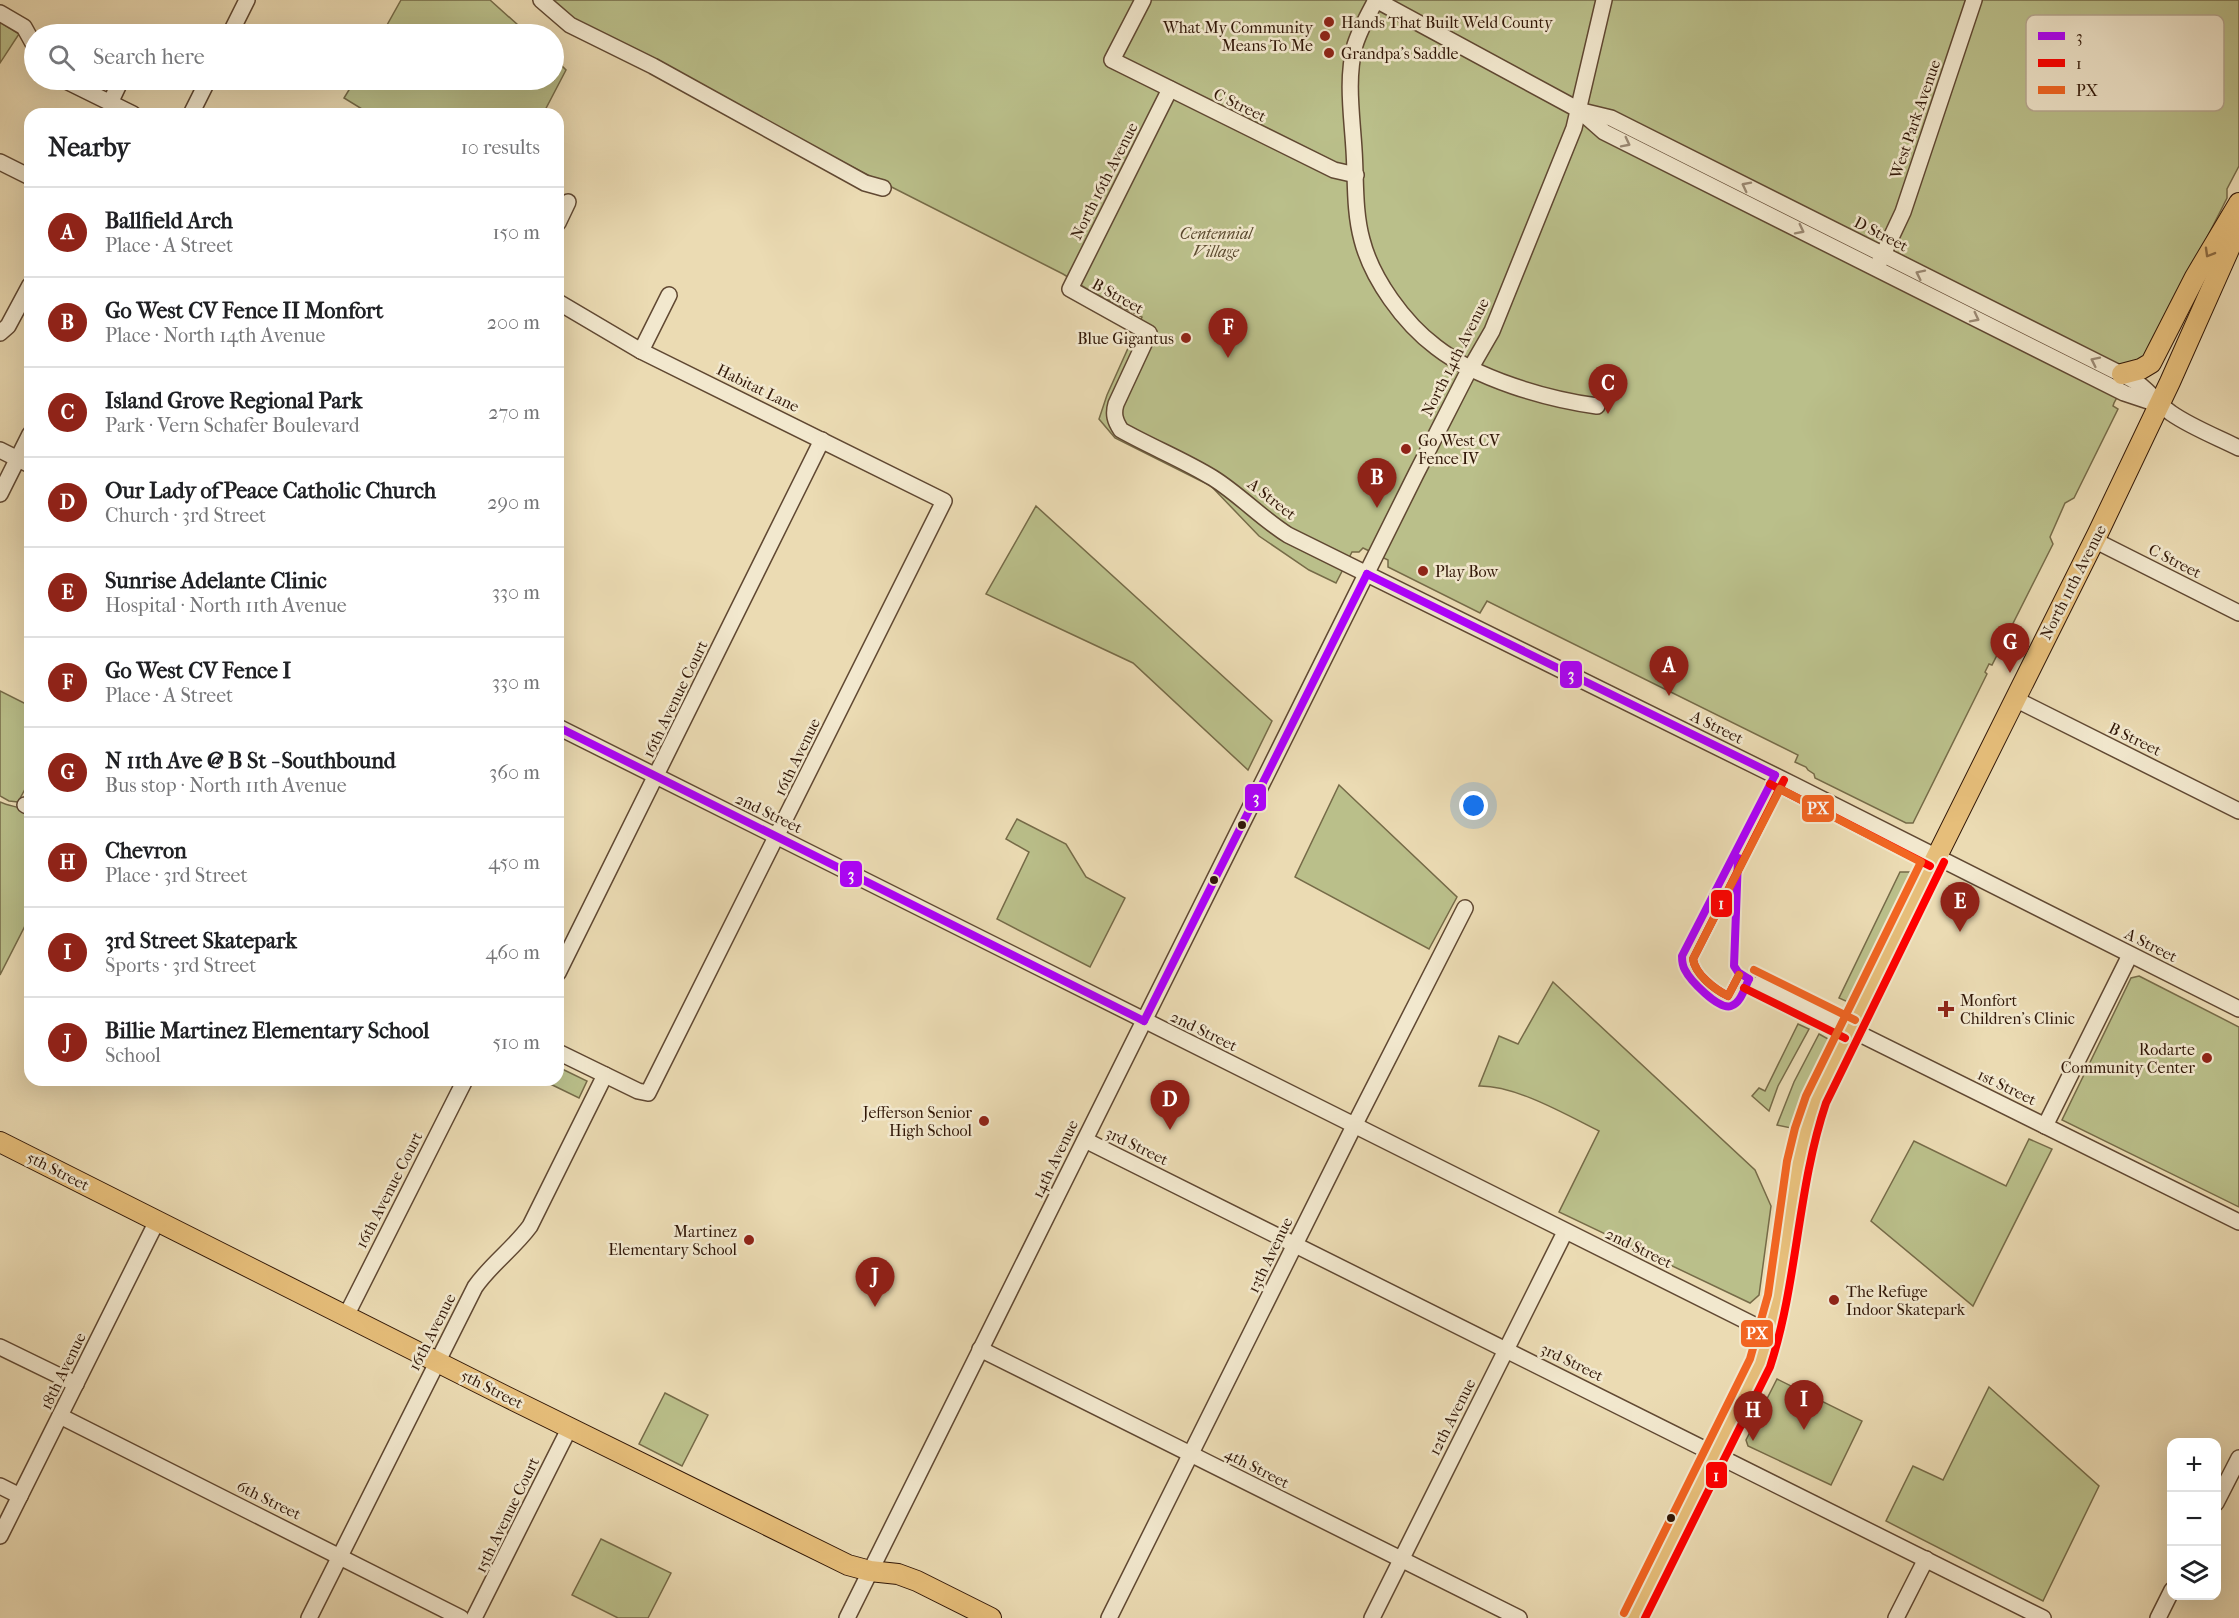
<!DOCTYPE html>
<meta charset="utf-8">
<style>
body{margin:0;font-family:"IM FELL French Canon",serif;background:#f2f2f2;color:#202124}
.controls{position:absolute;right:18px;bottom:18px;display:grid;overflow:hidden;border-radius:12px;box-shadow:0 6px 24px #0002}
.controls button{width:54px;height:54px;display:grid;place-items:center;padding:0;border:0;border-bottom:2px solid #e0e0e0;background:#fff;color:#202124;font:30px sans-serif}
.you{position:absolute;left:1474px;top:806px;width:21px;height:21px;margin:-15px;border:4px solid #fff;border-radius:50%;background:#1a73e8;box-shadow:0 0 0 9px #1a73e833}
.badge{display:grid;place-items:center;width:39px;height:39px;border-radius:50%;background:#8f2418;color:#fff;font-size:20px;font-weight:700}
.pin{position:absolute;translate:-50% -50px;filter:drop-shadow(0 2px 3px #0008)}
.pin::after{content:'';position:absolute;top:32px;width:21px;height:18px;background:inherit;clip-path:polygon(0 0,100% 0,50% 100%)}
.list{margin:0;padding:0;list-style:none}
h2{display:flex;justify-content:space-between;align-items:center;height:78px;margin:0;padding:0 24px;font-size:26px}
h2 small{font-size:20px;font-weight:400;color:#757577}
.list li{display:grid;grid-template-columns:39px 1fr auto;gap:18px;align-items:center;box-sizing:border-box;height:90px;padding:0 24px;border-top:2px solid #e0e0e0}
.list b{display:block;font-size:22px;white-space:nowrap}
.list p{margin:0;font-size:20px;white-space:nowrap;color:#757577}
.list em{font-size:20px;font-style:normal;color:#757577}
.icon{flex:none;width:33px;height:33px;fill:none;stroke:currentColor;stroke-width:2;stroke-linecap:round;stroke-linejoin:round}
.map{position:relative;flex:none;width:2239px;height:1618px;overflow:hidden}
.search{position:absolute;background:#fff;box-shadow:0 6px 24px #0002;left:24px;top:24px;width:540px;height:66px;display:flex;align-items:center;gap:15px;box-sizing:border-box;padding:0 21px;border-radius:33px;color:#757577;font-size:22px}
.panel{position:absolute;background:#fff;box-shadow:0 6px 24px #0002;left:24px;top:108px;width:540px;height:978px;border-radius:18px}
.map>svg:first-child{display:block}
.green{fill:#babf8a;stroke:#766b48;stroke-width:1.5}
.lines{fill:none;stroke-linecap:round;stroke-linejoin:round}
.minor-casing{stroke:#604832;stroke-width:18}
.major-casing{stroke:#311707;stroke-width:22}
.minor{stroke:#f2e8ce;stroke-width:15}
.major{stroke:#e6be7a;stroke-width:20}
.bus-1-casing{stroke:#f2e8ce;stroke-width:12}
.bus-2-casing{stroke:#f2e8ce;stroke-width:12}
.bus-3-casing{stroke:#f2e8ce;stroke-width:12}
.bus-1{stroke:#ae00ff;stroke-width:8}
.bus-2{stroke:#f00;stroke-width:8}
.bus-3{stroke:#f26522;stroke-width:8}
.oneway{stroke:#9b8a74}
.oneway2{stroke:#8c6a40}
.poi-dot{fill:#8f2418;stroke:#f2e8ce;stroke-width:2}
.bus-dot{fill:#311707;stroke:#f2e8ce;stroke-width:2}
.labels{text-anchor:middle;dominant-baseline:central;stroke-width:5;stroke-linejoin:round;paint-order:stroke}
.poi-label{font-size:16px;fill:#311707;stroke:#f2e8ce;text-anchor:start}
.street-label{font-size:16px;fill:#311707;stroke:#f2e8ce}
.park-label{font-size:16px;font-style:italic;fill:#5a492e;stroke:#f2e8ce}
.key{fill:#f2e8ce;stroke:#b8a992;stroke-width:1.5}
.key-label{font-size:16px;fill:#311707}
.line-badge{stroke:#f2e8ce;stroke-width:2}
.badge-label{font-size:16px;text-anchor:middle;font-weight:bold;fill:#fff}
</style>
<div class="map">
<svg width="2239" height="1618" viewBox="0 0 2239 1618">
<rect width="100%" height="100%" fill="#ebdbb3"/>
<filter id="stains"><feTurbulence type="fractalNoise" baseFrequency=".00333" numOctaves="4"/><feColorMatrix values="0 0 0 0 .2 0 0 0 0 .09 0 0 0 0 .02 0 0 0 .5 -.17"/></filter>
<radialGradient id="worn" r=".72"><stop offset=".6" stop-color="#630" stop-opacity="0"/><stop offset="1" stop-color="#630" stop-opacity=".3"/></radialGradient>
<!-- green -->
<g class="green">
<polygon points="401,0 490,0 528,34 382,34"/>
<polygon points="551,0 2239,0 2239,166 2227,189 2227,198 2222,208 2148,353 2125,383 2114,403 2113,406 2118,409 2074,498 2065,503 2050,537 2053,544 1992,665 1989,664 1985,672 1987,674 1913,823 1906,823 1815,778 1814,774 1808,770 1806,767 1795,762 1798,755 1487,601 1480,613 1388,567 1388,560 1363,548 1359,552 1352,552 1336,583 1309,570 1259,536 1211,486 1115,438 1099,419 1107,395 1142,317 1092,292 1063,274 862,172 572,19"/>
<polygon points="0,22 19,34 0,63"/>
<polygon points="554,58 566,70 543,114 370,114 344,98 355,80 554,80"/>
<polygon points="1036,506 1272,721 1248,770 1133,663 986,594"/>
<polygon points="0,691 30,706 30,780 18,802 9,801 0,796"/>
<polygon points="1339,785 1457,897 1429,949 1295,877"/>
<path d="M0 802C10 807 20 806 30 812V916L0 975Z"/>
<polygon points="1017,819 1066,844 1086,877 1125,898 1090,967 997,919 1029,852 1006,839"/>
<polygon points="1900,872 1914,872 1848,1002 1839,998"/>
<polygon points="2139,976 2239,1027 2239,1207 2062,1120 2131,978"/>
<path d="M1553 982 1755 1170 1771 1206 1759 1295 1750 1303 1559 1212 1599 1131C1567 1115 1515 1085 1479 1086L1499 1036 1518 1044Z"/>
<polygon points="1798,1024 1809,1029 1778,1086 1769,1111 1752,1096 1759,1088 1765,1091"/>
<polygon points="1819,1034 1830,1040 1806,1088 1791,1128 1777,1125 1794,1082"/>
<polygon points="558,1067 587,1081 579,1098 542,1080 558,1080"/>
<polygon points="2029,1139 2052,1149 1973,1306 1871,1221 1914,1141 2006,1186"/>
<polygon points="1777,1379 1862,1421 1831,1485 1748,1446 1746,1440"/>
<polygon points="1989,1387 2099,1486 2043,1601 1886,1521 1913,1466 1943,1480"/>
<polygon points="665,1393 708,1415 682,1466 639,1444"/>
<polygon points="601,1539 671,1573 648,1618 618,1618 572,1595"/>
</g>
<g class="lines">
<defs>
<g id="minor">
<polyline points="541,0 570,25 653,66 865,183 883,188"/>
<polyline points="1143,0 1112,60 1334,170 1356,175"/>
<polyline points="1376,0 1579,110 1604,132 2124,393 2160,405"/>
<path d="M1376 0C1368 15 1360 29 1355 45 1346 79 1352 116 1354 150 1356 179 1354 211 1362 240 1372 279 1404 323 1436 347 1477 379 1546 399 1597 406"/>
<polyline points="0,13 24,27 34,45"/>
<polyline points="230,34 247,0"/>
<polyline points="64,80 133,114"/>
<path d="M1170 89 1070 289 1149 333 1116 404C1113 414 1115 421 1121 430 1151 447 1184 460 1213 478 1240 495 1261 518 1288 535L1794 785 2239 1009"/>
<polyline points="110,103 121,80"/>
<path d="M1582 111 1611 118 2131 379C2147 387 2156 403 2171 413 2191 427 2217 437 2239 448"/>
<polyline points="191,114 208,80"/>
<polyline points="0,162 30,177"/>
<polyline points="558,223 568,202"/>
<polyline points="1879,263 1903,212 1974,0"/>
<polyline points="558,302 641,351 944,501 648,1093 638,1091 558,1052"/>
<polyline points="0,333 8,326 30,285"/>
<polyline points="641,351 669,295"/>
<polyline points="0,450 30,465"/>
<polyline points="0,494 30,434"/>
<polyline points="2094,540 2239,613"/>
<polyline points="2015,699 2239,811"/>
<polyline points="558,727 1770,1333"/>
<polyline points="25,805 30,807"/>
<polyline points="558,973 822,440"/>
<polyline points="1759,984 2239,1222"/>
<polyline points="2045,1126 2130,955"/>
<polyline points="1085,1140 2043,1618"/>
<polyline points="346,1316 465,1080"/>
<polyline points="0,1347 76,1384"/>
<polyline points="980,1349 1519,1618"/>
<polyline points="60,1416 461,1618"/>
<polyline points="0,1486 20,1496"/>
<polyline points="2216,1503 2239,1458"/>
<polyline points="0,1536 157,1221"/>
<path d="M309 1618 475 1287C491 1264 514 1248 530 1226L605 1075"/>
<polyline points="474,1618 570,1427"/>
<polyline points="847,1618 1416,474 1466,376 1492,331 1574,128 1604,0"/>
<polyline points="1109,1618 1354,1126 1465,908"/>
<polyline points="1372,1618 1565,1232"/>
<polyline points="1896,1618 1926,1559"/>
<polyline points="2158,1618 2172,1590"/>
</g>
<g id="major">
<polyline points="2122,374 2141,369 2151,363 2195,277 2239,203"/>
<polyline points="0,1142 505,1396 848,1565 870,1571 898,1574 917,1581 991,1618"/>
<path d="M1633 1618 1753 1378C1764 1352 1773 1326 1778 1299 1792 1230 1789 1166 1816 1099L2098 533 2170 382 2239 227"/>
</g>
</defs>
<!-- minor casing -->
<use href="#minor" class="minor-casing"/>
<!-- major casing -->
<use href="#major" class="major-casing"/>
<!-- minor -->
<use href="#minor" class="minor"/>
<!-- major -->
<use href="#major" class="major"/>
<defs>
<g id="bus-1">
<polyline points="1367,574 1775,775"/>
<polyline points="558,727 1144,1021"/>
<polyline points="1738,858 1734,966 1738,972 1749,979"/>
<path d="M1749 979C1745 987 1741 1003 1731 1006 1718 1010 1690 980 1685 970 1682 965 1682 961 1682 956L1775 775"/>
<polyline points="1144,1021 1367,574"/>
</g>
<g id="bus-2">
<polyline points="1770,784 1930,866"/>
<path d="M1739 975 1728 996C1714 989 1695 974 1693 959L1784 780"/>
<polyline points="1744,988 1845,1038"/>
<path d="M1645 1618 1770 1367C1798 1281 1797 1189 1826 1103L1944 862"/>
</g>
<g id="bus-3">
<polyline points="1754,970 1855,1020"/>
<path d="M1624 1613 1750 1359 1768 1295 1787 1161 1795 1128 1806 1096 1921 862 1780 789 1693 959C1695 974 1714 989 1728 996L1739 975"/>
</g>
</defs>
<!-- bus-1 casing -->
<use href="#bus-1" class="bus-1-casing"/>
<!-- bus-2 casing -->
<use href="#bus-2" class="bus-2-casing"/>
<!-- bus-3 casing -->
<use href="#bus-3" class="bus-3-casing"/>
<!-- bus-1 -->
<use href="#bus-1" class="bus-1"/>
<!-- bus-2 -->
<use href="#bus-2" class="bus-2"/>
<!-- bus-3 -->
<use href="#bus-3" class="bus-3"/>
</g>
<!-- one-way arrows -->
<defs><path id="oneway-chevron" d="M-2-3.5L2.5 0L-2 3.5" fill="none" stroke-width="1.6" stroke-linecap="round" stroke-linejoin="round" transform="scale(1.5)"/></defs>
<g class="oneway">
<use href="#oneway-chevron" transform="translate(1626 143) rotate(27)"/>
<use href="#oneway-chevron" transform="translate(1746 186) rotate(-153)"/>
<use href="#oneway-chevron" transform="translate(1800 230) rotate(27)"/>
<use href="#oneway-chevron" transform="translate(1920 274) rotate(-154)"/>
<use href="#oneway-chevron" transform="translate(1975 318) rotate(27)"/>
<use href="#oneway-chevron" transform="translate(2095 361) rotate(-154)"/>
</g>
<use class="oneway2" href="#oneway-chevron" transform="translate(2209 253) rotate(120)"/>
<!-- markers -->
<g class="poi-dot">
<circle cx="1329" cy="22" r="6"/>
<circle cx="1325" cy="36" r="6"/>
<circle cx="1329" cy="53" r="6"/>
<circle cx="1186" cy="338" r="6"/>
<circle cx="1406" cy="449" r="6"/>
<circle cx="1423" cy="571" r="6"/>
<path d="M1943 1000h6v6h6v6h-6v6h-6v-6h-6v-6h6z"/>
<circle cx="2207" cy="1058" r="6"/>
<circle cx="984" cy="1121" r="6"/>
<circle cx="749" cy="1240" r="6"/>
<circle cx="1834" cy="1300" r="6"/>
</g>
<g class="bus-dot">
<circle cx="1242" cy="825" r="5"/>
<circle cx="1214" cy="880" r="5"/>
<circle cx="1671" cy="1518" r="5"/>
</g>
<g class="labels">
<!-- poi labels -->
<g class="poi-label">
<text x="1341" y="22">Hands That Built Weld County</text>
<text x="1313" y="27" text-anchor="end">What My Community<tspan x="1313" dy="18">Means To Me</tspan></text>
<text x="1341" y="53">Grandpa's Saddle</text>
<text x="1174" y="338" text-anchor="end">Blue Gigantus</text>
<text x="1418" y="440">Go West CV<tspan x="1418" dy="18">Fence IV</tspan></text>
<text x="1435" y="571">Play Bow</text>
<text x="1960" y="1000">Monfort<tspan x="1960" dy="18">Children's Clinic</tspan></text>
<text x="2195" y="1049" text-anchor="end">Rodarte<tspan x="2195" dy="18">Community Center</tspan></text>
<text x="972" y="1112" text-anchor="end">Jefferson Senior<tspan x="972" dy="18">High School</tspan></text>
<text x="737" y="1231" text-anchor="end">Martinez<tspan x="737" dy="18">Elementary School</tspan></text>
<text x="1846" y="1291">The Refuge<tspan x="1846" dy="18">Indoor Skatepark</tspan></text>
</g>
<!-- street labels -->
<g class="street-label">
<text transform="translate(1240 105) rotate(26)">C Street</text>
<text transform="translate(1915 119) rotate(-71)">West Park Avenue</text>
<text transform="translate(1104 181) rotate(-63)">North 16th Avenue</text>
<text transform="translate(1881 234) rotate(27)">D Street</text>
<text transform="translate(1118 296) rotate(29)">B Street</text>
<text transform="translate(1455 357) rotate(-63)">North 14th Avenue</text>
<text transform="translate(758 388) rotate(26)">Habitat Lane</text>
<text transform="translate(1272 499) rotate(38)">A Street</text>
<text transform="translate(2175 561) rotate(27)">C Street</text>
<text transform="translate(2073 582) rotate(-63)">North 11th Avenue</text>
<text transform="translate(675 699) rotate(-64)">16th Avenue Court</text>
<text transform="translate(1717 727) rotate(26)">A Street</text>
<text transform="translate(2135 739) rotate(26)">B Street</text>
<text transform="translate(797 757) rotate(-64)">16th Avenue</text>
<text transform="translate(769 813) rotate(26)">2nd Street</text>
<text transform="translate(2151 945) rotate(27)">A Street</text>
<text transform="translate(1204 1031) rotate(26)">2nd Street</text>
<text transform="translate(2007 1087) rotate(26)">1st Street</text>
<text transform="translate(1137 1146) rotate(26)">3rd Street</text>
<text transform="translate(1055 1159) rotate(-64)">14th Avenue</text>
<text transform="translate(58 1171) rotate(27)">5th Street</text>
<text transform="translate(389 1190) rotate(-63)">16th Avenue Court</text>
<text transform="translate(1639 1248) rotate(26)">2nd Street</text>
<text transform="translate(1270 1255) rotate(-64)">13th Avenue</text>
<text transform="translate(432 1332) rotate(-63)">16th Avenue</text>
<text transform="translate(1572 1362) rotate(26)">3rd Street</text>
<text transform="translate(63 1371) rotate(-64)">18th Avenue</text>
<text transform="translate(492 1389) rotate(27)">5th Street</text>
<text transform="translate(1452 1417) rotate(-63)">12th Avenue</text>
<text transform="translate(1257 1468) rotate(27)">4th Street</text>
<text transform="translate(269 1500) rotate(26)">6th Street</text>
<text transform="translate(507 1515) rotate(-64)">15th Avenue Court</text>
</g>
<!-- park labels -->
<g class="park-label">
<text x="1216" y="233">Centennial<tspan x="1216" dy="18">Village</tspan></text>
</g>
</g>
<!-- legend -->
<rect x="2026" y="15" width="198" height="96" rx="9" class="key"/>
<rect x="2038" y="32" width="27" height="8" fill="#ae00ff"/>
<rect x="2038" y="59" width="27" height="8" fill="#f00"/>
<rect x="2038" y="86" width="27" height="8" fill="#f26522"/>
<g class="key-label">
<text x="2076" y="42">3</text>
<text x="2076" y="69">1</text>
<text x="2076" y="96">PX</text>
</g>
<g class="line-badge">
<rect x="1559" y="660" width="24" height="29" rx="6" fill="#ae00ff"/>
<rect x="1244" y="783" width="23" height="29" rx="6" fill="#ae00ff"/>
<rect x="1801" y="794" width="34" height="29" rx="6" fill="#f26522"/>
<rect x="839" y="860" width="24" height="28" rx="6" fill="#ae00ff"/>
<rect x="1710" y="889" width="23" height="29" rx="6" fill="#f00"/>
<rect x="1740" y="1319" width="34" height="29" rx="6" fill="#f26522"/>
<rect x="1705" y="1461" width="23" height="28" rx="6" fill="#f00"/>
</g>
<g class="badge-label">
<text x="1571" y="680">3</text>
<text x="1256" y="803">3</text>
<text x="1818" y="814">PX</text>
<text x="851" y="880">3</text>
<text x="1721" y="909">1</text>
<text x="1757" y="1339">PX</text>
<text x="1716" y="1481">1</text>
</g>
<rect width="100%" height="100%" filter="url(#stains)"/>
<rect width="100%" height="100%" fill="url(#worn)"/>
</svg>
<div class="controls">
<button>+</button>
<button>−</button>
<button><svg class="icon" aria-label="layers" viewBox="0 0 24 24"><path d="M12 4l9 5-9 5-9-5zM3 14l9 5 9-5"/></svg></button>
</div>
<div class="you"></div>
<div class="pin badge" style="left:1669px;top:696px">A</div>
<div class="pin badge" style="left:1377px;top:508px">B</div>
<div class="pin badge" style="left:1608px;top:414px">C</div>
<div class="pin badge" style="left:1170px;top:1130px">D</div>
<div class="pin badge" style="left:1960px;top:932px">E</div>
<div class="pin badge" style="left:1228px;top:358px">F</div>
<div class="pin badge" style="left:2010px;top:673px">G</div>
<div class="pin badge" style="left:1753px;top:1441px">H</div>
<div class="pin badge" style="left:1804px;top:1430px">I</div>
<div class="pin badge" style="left:875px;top:1307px">J</div>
<div class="search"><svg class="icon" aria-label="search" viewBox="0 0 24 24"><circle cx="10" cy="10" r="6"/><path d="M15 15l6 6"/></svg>Search here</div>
<section class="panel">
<h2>Nearby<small>10 results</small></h2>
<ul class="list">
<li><span class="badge">A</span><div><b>Ballfield Arch</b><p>Place · A Street</p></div><em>150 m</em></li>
<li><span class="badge">B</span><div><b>Go West CV Fence II Monfort</b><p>Place · North 14th Avenue</p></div><em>200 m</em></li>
<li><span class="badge">C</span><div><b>Island Grove Regional Park</b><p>Park · Vern Schafer Boulevard</p></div><em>270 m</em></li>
<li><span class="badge">D</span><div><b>Our Lady of Peace Catholic Church</b><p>Church · 3rd Street</p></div><em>290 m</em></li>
<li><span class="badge">E</span><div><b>Sunrise Adelante Clinic</b><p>Hospital · North 11th Avenue</p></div><em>330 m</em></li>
<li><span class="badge">F</span><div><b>Go West CV Fence I</b><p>Place · A Street</p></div><em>330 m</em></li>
<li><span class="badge">G</span><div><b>N 11th Ave @ B St - Southbound</b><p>Bus stop · North 11th Avenue</p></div><em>360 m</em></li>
<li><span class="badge">H</span><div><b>Chevron</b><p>Place · 3rd Street</p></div><em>450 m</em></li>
<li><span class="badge">I</span><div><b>3rd Street Skatepark</b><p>Sports · 3rd Street</p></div><em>460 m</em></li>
<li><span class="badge">J</span><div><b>Billie Martinez Elementary School</b><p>School</p></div><em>510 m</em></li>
</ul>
</section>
</div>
